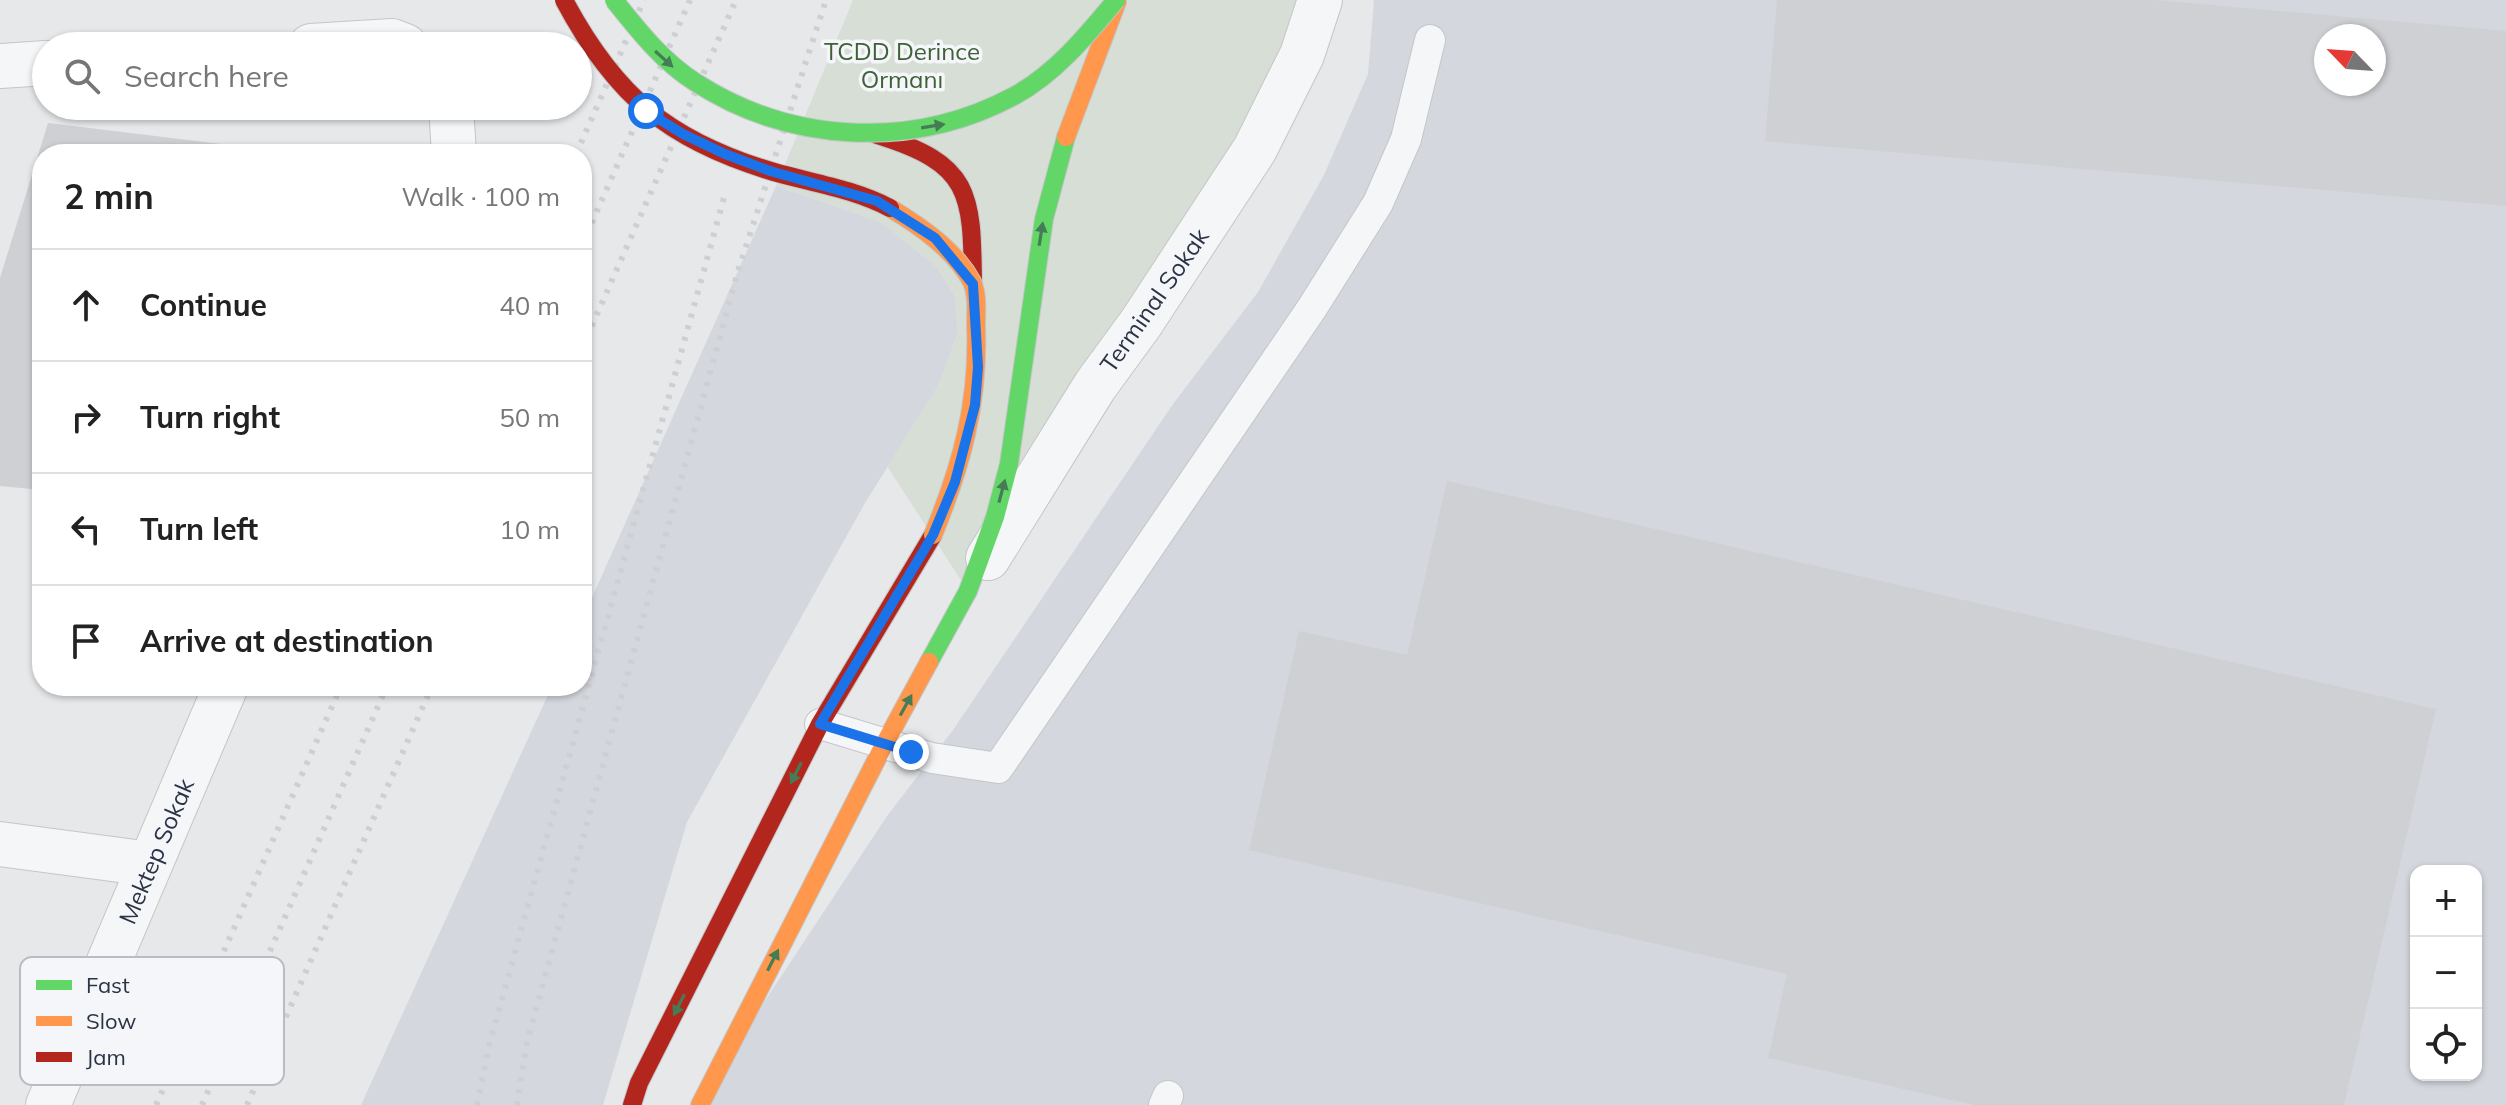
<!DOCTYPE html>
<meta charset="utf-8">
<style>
body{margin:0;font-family:Mulish,sans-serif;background:#f6f6f6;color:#222}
.controls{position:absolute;right:24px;bottom:24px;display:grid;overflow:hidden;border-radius:16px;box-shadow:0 2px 6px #0004}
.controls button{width:72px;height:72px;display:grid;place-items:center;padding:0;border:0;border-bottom:2px solid #e0e0e0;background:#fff;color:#222;font:40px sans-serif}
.compass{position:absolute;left:2314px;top:24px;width:72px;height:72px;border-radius:50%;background:#fff;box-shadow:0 2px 6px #0004;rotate:295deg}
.stop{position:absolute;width:24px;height:24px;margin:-18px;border:6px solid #1a73e8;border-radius:50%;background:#fff}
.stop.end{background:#1a73e8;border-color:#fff;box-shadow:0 2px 8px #0008}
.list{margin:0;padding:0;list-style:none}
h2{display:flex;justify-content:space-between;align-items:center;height:104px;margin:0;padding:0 32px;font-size:34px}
h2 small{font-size:26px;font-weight:400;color:#767676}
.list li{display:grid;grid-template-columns:52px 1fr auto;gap:24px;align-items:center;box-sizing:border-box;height:112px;padding:0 32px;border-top:2px solid #e0e0e0}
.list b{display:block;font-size:30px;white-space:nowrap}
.list em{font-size:26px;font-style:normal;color:#767676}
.icon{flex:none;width:44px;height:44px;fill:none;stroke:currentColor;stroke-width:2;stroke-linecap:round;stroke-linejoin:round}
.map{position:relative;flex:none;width:2506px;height:1105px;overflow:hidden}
.search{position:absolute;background:#fff;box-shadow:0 2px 6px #0004;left:32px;top:32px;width:560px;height:88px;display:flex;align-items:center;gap:20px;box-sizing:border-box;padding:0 28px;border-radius:44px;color:#767676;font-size:30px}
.panel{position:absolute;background:#fff;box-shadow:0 2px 6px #0004;left:32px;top:144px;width:560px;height:552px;border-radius:32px}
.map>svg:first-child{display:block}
.built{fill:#d4d7dd;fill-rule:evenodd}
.green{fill:#d6ded6}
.building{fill:#ced0d3;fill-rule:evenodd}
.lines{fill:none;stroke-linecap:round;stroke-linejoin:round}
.lane-casing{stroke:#c4c6c8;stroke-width:32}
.street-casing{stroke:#c4c6c8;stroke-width:46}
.fast-casing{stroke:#c4c6c8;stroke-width:20}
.slow-casing{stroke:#c4c6c8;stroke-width:20}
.jam-casing{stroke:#c4c6c8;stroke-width:20}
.lane{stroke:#f5f6f7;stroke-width:30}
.street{stroke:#f5f6f7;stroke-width:44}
.fast{stroke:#63d668;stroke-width:18}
.slow{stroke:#ff974d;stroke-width:18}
.jam{stroke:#b3261e;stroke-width:18}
.rail{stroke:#cecfd2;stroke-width:6;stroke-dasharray:4 8;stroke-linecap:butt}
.fast-bridge-casing{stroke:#c4c6c8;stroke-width:20;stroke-linecap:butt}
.slow-bridge-casing{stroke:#c4c6c8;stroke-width:20;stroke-linecap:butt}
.jam-bridge-casing{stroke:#c4c6c8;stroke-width:20;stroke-linecap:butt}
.fast-bridge{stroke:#63d668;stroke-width:18}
.slow-bridge{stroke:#ff974d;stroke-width:18}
.jam-bridge{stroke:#b3261e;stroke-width:18}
.oneway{fill:#447d55}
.route{stroke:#1a73e8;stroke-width:10}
.labels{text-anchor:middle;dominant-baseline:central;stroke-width:7;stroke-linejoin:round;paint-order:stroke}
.park-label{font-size:24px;fill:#3f6138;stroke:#f4f6f9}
.street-label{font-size:24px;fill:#2b3445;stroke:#f4f6f9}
.key{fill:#f4f6f9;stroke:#b8bcc3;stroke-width:2}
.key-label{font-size:22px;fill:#2b3445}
</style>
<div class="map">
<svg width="2506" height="1105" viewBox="0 0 2506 1105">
<rect width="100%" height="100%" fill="#e6e8ea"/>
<!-- built -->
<g class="built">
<path d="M1374 0H2506V1105H700L706 1090 887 816 953 730 1173 404 1258 292 1324 175 1368 74ZM2326 36H2374V84H2326ZM2416 871H2476V1075H2416Z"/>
<polygon points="776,186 881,222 936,266 955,296 958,333 938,386 865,503 687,822 603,1105 361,1105 552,686 582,686 582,620"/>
</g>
<!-- green -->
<polygon class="green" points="853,0 1320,0 968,591 887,466 938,386 958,333 955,296 936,266 881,222 776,186"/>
<!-- building -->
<g class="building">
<path d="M1777 0H2155L2506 31V206L1765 141ZM2326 36H2374V84H2326Z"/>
<polygon points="48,123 287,152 42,154 42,490 0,486 0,278"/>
<polygon points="1447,481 2436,709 2344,1105 1974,1105 1768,1058 1787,974 1249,850 1299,631 1407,655"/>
</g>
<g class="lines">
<defs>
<g id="lane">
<polyline points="820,724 932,758 998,768 1312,308 1378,203 1406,139 1430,40"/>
<polyline points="1164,1105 1168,1096"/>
</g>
<g id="street">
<polyline points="311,46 392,41 405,46"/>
<polyline points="0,66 46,63"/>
<polyline points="451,106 454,154"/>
<polyline points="988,558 1095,386 1141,323 1255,149 1302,55 1320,0"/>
<polyline points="0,844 150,864"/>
<polyline points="48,1105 226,686"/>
</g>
<polyline id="fast" points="929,662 968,591 995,517 1009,464 1044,219 1066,137"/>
<g id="slow">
<polyline points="1066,137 1117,2"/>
<polyline points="700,1105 885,743 929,662"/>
</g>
<g id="jam">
<path d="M877 135C971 164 972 192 973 284"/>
<polyline points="632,1105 639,1083 820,724 933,535"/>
</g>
</defs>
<!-- lane casing -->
<use href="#lane" class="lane-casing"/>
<!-- street casing -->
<use href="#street" class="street-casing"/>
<!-- fast casing -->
<use href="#fast" class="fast-casing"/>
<!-- slow casing -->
<use href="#slow" class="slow-casing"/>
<!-- jam casing -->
<use href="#jam" class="jam-casing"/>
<!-- lane -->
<use href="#lane" class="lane"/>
<!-- street -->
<use href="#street" class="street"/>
<!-- fast -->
<use href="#fast" class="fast"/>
<!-- slow -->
<use href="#slow" class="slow"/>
<!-- jam -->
<use href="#jam" class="jam"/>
<!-- rail -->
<g class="rail">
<polyline points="576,154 644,0"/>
<polyline points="582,245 690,0"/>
<polyline points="582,348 736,0"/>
<polyline points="156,1105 341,686"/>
<polyline points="202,1105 387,686"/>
<polyline points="247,1105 432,686"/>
<polyline points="477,1105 489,1046 725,194"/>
<polyline points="517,1105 526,1046 738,271 826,0"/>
</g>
<defs>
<path id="fast-bridge" d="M614 0C638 30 662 61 695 82 791 144 913 150 1014 96 1055 74 1087 35 1116 0"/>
<path id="slow-bridge" d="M890 208C920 226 955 250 972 282 978 295 976 311 976 325 979 403 962 464 933 535"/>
<path id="jam-bridge" d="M564 0C615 96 669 141 774 172 813 183 854 189 890 208"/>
</defs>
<!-- fast-bridge casing -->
<use href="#fast-bridge" class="fast-bridge-casing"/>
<!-- slow-bridge casing -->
<use href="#slow-bridge" class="slow-bridge-casing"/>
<!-- jam-bridge casing -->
<use href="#jam-bridge" class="jam-bridge-casing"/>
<!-- fast-bridge -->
<use href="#fast-bridge" class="fast-bridge"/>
<!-- slow-bridge -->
<use href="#slow-bridge" class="slow-bridge"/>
<!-- jam-bridge -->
<use href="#jam-bridge" class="jam-bridge"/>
</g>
<!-- one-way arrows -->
<defs><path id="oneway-solid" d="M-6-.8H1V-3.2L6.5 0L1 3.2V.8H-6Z" transform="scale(2)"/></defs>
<g class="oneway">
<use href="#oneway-solid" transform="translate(664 59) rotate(42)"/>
<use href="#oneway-solid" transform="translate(933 126) rotate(-9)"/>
<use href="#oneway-solid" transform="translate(1041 234) rotate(-81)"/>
<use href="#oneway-solid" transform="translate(1002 491) rotate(-75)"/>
<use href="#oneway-solid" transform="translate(906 705) rotate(-61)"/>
<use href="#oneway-solid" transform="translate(796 773) rotate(117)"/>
<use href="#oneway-solid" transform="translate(773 960) rotate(-63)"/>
<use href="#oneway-solid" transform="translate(679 1005) rotate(117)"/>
</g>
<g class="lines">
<!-- route -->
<polyline class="route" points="646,111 683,134 725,154 770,171 877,201 935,238 973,284 978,367 975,405 955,482 933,535 820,724 911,752"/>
</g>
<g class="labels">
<!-- park labels -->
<g class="park-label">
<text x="902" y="51">TCDD Derince<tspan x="902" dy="28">Ormanı</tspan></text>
</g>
<!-- street labels -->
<g class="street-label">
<text transform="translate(1154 300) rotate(-55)">Terminal Sokak</text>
<text transform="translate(156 851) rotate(-67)">Mektep Sokak</text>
</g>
</g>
<!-- legend -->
<rect x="20" y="957" width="264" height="128" rx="12" class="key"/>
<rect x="36" y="980" width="36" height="10" fill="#63d668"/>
<rect x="36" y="1016" width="36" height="10" fill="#ff974d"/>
<rect x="36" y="1052" width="36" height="10" fill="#b3261e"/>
<g class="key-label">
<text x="86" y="993">Fast</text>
<text x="86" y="1029">Slow</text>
<text x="86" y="1065">Jam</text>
</g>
</svg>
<div class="controls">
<button>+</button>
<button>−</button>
<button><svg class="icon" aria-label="locate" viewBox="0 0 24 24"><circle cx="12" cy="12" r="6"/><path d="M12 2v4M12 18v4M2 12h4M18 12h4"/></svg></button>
</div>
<svg class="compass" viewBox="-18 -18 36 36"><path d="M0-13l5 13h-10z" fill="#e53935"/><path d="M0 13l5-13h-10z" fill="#767676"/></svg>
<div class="stop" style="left:646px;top:111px"></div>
<div class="stop end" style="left:911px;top:752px"></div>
<div class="search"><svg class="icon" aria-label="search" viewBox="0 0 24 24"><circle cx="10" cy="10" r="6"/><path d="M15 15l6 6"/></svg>Search here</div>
<section class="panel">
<h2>2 min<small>Walk · 100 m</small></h2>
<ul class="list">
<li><svg class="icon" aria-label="ahead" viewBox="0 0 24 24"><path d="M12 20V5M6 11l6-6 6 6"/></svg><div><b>Continue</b></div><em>40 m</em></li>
<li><svg class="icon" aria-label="right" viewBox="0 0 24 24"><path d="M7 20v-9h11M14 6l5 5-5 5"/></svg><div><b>Turn right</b></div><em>50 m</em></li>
<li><svg class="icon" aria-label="left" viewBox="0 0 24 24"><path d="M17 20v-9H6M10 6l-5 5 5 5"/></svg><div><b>Turn left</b></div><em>10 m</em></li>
<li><svg class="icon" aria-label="arrive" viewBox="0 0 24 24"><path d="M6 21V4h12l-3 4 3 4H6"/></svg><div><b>Arrive at destination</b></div></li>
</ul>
</section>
</div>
